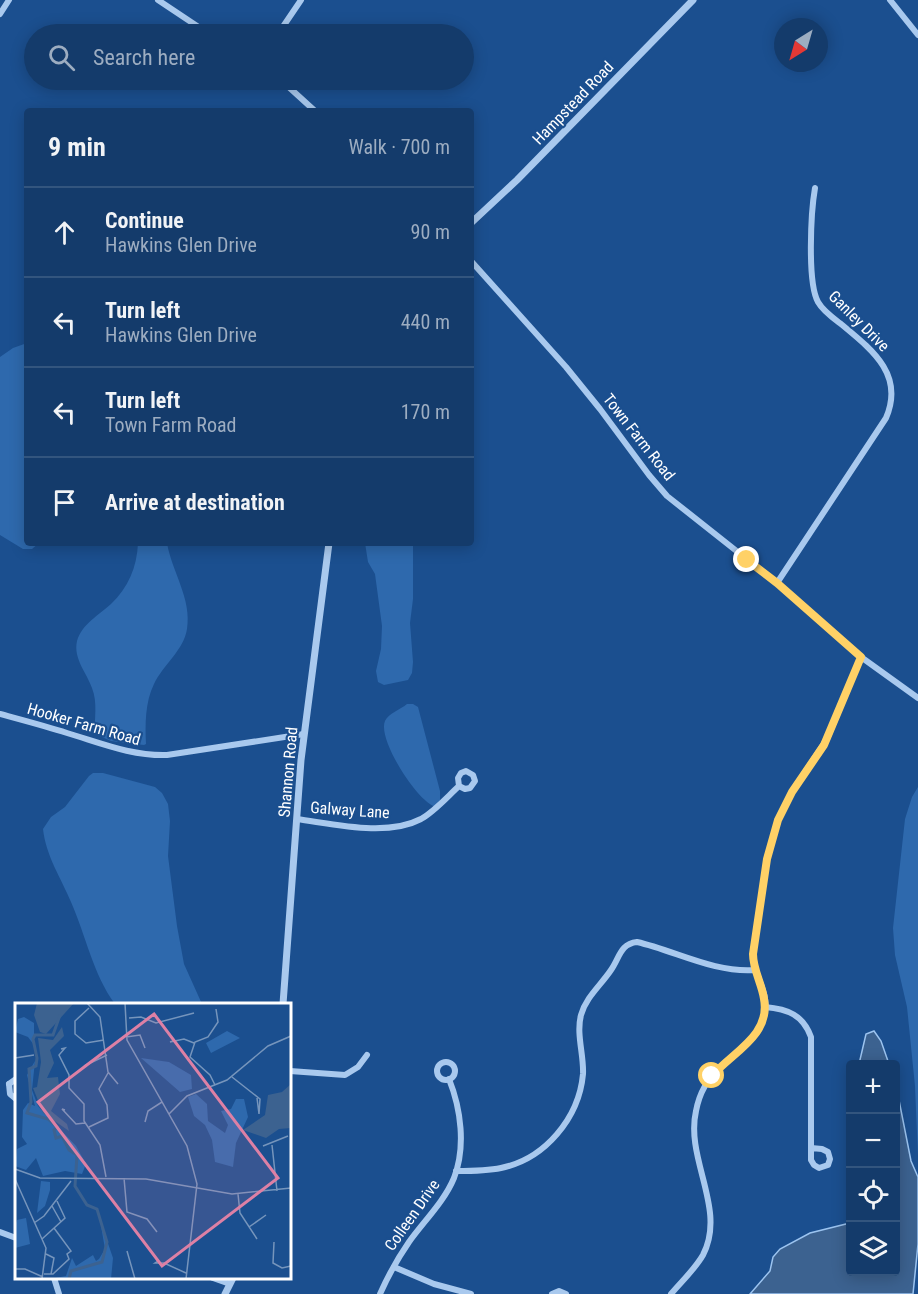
<!DOCTYPE html>
<meta charset="utf-8">
<style>
body{margin:0;font-family:"Roboto Condensed",sans-serif;background:#1d4271;color:#f1f3f6}
.controls{position:absolute;right:18px;bottom:18px;display:grid;overflow:hidden;border-radius:6px;box-shadow:0 3px 15px #0003}
.controls button{width:54px;height:54px;display:grid;place-items:center;padding:0;border:0;border-bottom:2px solid #33557e;background:#143b6b;color:#f1f3f6;font:30px sans-serif}
.compass{position:absolute;left:774px;top:18px;width:54px;height:54px;border-radius:50%;background:#143b6b;box-shadow:0 3px 15px #0003;rotate:217deg}
.stop{position:absolute;width:18px;height:18px;margin:-14px;border:4px solid #ffd166;border-radius:50%;background:#fff}
.stop.end{background:#ffd166;border-color:#fff;box-shadow:0 2px 6px #0008}
.list{margin:0;padding:0;list-style:none}
h2{display:flex;justify-content:space-between;align-items:center;height:78px;margin:0;padding:0 24px;font-size:26px}
h2 small{font-size:20px;font-weight:400;color:#9dadc1}
.list li{display:grid;grid-template-columns:39px 1fr auto;gap:18px;align-items:center;box-sizing:border-box;height:90px;padding:0 24px;border-top:2px solid #33557e}
.list b{display:block;font-size:22px;white-space:nowrap}
.list p{margin:0;font-size:20px;white-space:nowrap;color:#9dadc1}
.list em{font-size:20px;font-style:normal;color:#9dadc1}
.icon{flex:none;width:33px;height:33px;fill:none;stroke:currentColor;stroke-width:2;stroke-linecap:round;stroke-linejoin:round}
.map{position:relative;flex:none;width:918px;height:1294px;overflow:hidden}
.search{position:absolute;background:#143b6b;box-shadow:0 3px 15px #0003;left:24px;top:24px;width:450px;height:66px;display:flex;align-items:center;gap:15px;box-sizing:border-box;padding:0 21px;border-radius:33px;color:#9dadc1;font-size:22px}
.panel{position:absolute;background:#143b6b;box-shadow:0 3px 15px #0003;left:24px;top:108px;width:450px;height:438px;border-radius:6px}
.map>svg:first-child{display:block}
.green{fill:#2e69ad}
.water{fill:#3c6290;stroke:#9cc4f0;stroke-width:1.5}
.lines{fill:none;stroke-linecap:round;stroke-linejoin:round}
.minor{stroke:#a9c9ee;stroke-width:6}
.tertiary{stroke:#a9c9ee;stroke-width:7}
.route{stroke:#ffd166;stroke-width:8}
.labels{text-anchor:middle;dominant-baseline:central;stroke-width:4.5;stroke-linejoin:round;paint-order:stroke}
.street-label{font-size:16px;fill:#fff;stroke:#1b4f8f}
.inset-river{fill:none;stroke:#3c6290;stroke-width:3}
.inset-road{fill:none;stroke:#7695bc;stroke-width:1.5}
.view{fill:#dd80a5;fill-opacity:0.15;stroke:#dd80a5;stroke-width:3}
.inset-edge{fill:none;stroke:#fff;stroke-width:3}
</style>
<div class="map">
<svg width="918" height="1294" viewBox="0 0 918 1294">
<rect width="100%" height="100%" fill="#1b4f8f"/>
<!-- green -->
<g class="green">
<polygon points="27,343 27,543 39,543 32,549 23,549 0,535 0,357 13,348"/>
<path d="M138 543H167C172 572 192 599 187 629 184 650 163 665 154 684 145 702 145 725 146 744L144 745 111 741 95 734C94 719 98 703 92 688 87 673 73 659 77 641 82 624 99 615 111 604 128 588 137 567 138 543Z"/>
<polygon points="365,543 411,543 413,546 413,599 410,623 413,662 412,673 408,680 384,685 378,682 376,671 381,649 382,626 375,574 368,562"/>
<path d="M407 704H413L418 707 440 791V801L436 807C418 803 377 739 385 721 388 714 401 709 407 704Z"/>
<path d="M93 773H103L155 787 162 793 168 804 170 821 168 856 177 926 184 964 202 1004H115C93 974 86 936 71 902 61 878 46 856 43 829L51 817 65 807 89 776Z"/>
<polygon points="918,787 918,1156 915,1086 907,1007 895,955 893,928 905,819 912,797"/>
</g>
<!-- water -->
<g class="water">
<polygon points="874,1031 881,1041 889,1064 859,1064 866,1034"/>
<polygon points="896,1085 911,1161 918,1177 918,1244 913,1294 750,1294 770,1271 773,1257 780,1249 810,1233 850,1223 850,1272 896,1272"/>
</g>
<g class="lines">
<!-- minor -->
<g class="minor">
<polyline points="158,0 209,34"/>
<polyline points="890,0 918,35"/>
<polyline points="0,14 9,0"/>
<polyline points="278,34 301,0"/>
<polyline points="281,80 315,111"/>
<polyline points="471,261 566,367 600,409 649,475 667,496 777,583 861,657 918,698"/>
<path d="M777 583 886 418C905 374 871 349 841 324 833 318 823 311 818 302 807 282 811 211 815 188"/>
<path d="M0 714C22 720 45 726 67 733 101 743 131 756 167 755L304 734"/>
<path d="M297 819C334 824 387 837 421 819 435 811 447 797 459 786L465 789 470 788 475 781 473 775 466 771 461 773 458 778 459 786"/>
<path d="M765 1007C788 1009 803 1015 811 1037V1160L814 1165 819 1168 828 1165 830 1159 828 1152 822 1149 811 1148"/>
<circle cx="446" cy="1071" r="9"/>
<polyline points="290,1071 345,1075 358,1067 367,1055"/>
<polyline points="9,1084 10,1094 16,1099"/>
<polyline points="9,1084 16,1079"/>
<path d="M456 1171C471 1171 487 1171 501 1168 545 1159 579 1118 583 1074 584 1055 576 1034 581 1015 586 997 601 985 611 970 620 957 620 944 637 942 676 951 714 973 755 970"/>
<polyline points="0,1232 16,1238"/>
<polyline points="394,1267 434,1284 471,1294"/>
<polyline points="54,1278 59,1294"/>
<polyline points="213,1278 230,1284"/>
<path d="M380 1294C388 1276 398 1258 409 1242 424 1221 444 1202 454 1178 466 1147 461 1109 449 1079"/>
<polyline points="552,1294 559,1291 566,1294"/>
<path d="M671 1294C682 1281 695 1269 703 1255 727 1209 685 1159 696 1111 699 1095 707 1079 720 1068 738 1050 760 1039 765 1012 769 992 753 974 753 954L767 859 778 820 792 792 827 739 861 657"/>
</g>
<!-- tertiary -->
<g class="tertiary">
<polyline points="471,223 517,180 693,0"/>
<polyline points="283,1004 301,760 329,543"/>
<polyline points="225,1294 233,1278"/>
</g>
</g>
<g class="lines">
<!-- route -->
<path class="route" d="M712 1076C731 1053 771 1036 764 999 762 984 753 970 753 954L767 859 778 820 792 792 824 745 861 657 777 583 747 560"/>
</g>
<g class="labels">
<!-- street labels -->
<g class="street-label">
<text transform="translate(573 103) rotate(-46)">Hampstead Road</text>
<text transform="translate(859 321) rotate(45)">Ganley Drive</text>
<text transform="translate(639 437) rotate(52)">Town Farm Road</text>
<text transform="translate(84 724) rotate(16)">Hooker Farm Road</text>
<text transform="translate(288 772) rotate(-85)">Shannon Road</text>
<text transform="translate(350 810) rotate(4)">Galway Lane</text>
<text transform="translate(412 1215) rotate(-55)">Colleen Drive</text>
</g>
</g>
<!-- overview -->
<g transform="translate(15 1003)">
<rect width="276" height="276" fill="#1b4f8f"/>
<path d="M9 14 19 20V42L13 34 0 29 3 16ZM212 28 225 35 196 50 191 40ZM126 55 154 59 176 72 177 86 165 89ZM20 58 17 87 23 103 61 143 71 161 67 171 50 168 28 173 21 155 11 167 0 163 2 146 12 141 7 134 8 107 13 100 20 103 12 72ZM181 91 192 101 193 118 210 130 213 122 206 108 216 106 221 96H229L233 114 221 140 218 164 200 159 197 137 190 122 179 113 173 94ZM26 178 35 179V187L30 203 22 210ZM11 215 15 241 0 245V223L2 217ZM85 217 98 255 96 276 40 275 51 273 57 255 61 263 78 252 81 258 84 256 90 246Z" fill="#2e69ad"/>
<path d="M22 0H59L31 31 25 29 19 12ZM47 24 49 33 35 47 39 60 32 75 43 74 45 91 36 108 52 121 54 128 28 110 18 85 22 84 26 59 23 35 38 37ZM276 81V125L264 126 251 135 228 127 250 112 253 92 267 89Z" fill="#3c6290"/>
<path class="inset-river" d="M45 12 38 32H20L18 36 22 55 21 63 14 66 16 99 12 110 33 116 42 124 39 127 41 135 47 133 54 147 62 152 60 183 72 202 82 206 92 239 87 259 56 268 54 276"/>
<path class="inset-road" d="M72 0 85 14 93 69 103 81M110 0 112 37 172 143 182 181 171 276M74 5 60 18V31L71 40 89 37M114 15 126 14 141 20 179 10M111 34 125 32 130 45M158 38 155 39 169 36 179 40M46 46 50 45 44 52 54 72V85L69 101V118L85 142 91 174M0 55 19 52M69 63 92 52M217 74 245 96 244 111 242 95M200 82 195 72 175 54 180 39 193 34 203 19 201 6M50 107 47 106 61 121 70 120M154 111 172 93 212 77 253 43 276 33M130 119 133 108 147 99M74 124 93 115 92 102 84 86 93 70M257 142 262 188M248 143 273 133M0 166 25 175 131 176 217 191 276 185M109 175 112 209 132 216 142 229M0 176 31 245 27 276M223 191 225 210 242 236M37 203 46 219M19 220 29 213 56 178M234 224 251 212M27 236 50 215 42 198M259 239 258 260 267 265 276 263M112 248 120 276M31 251 39 255 36 271M143 258 140 260H149L171 270M0 266H10L28 274M29 271H38L54 256 52 251 56 248 39 225"/>
<path class="view" d="M139 11 263 175 147 263 23 99Z"/>
<rect width="276" height="276" class="inset-edge"/>
</g>
</svg>
<div class="controls">
<button>+</button>
<button>−</button>
<button><svg class="icon" aria-label="locate" viewBox="0 0 24 24"><circle cx="12" cy="12" r="6"/><path d="M12 2v4M12 18v4M2 12h4M18 12h4"/></svg></button>
<button><svg class="icon" aria-label="layers" viewBox="0 0 24 24"><path d="M12 4l9 5-9 5-9-5zM3 14l9 5 9-5"/></svg></button>
</div>
<svg class="compass" viewBox="-18 -18 36 36"><path d="M0-13l5 13h-10z" fill="#e53935"/><path d="M0 13l5-13h-10z" fill="#9dadc1"/></svg>
<div class="stop" style="left:712px;top:1076px"></div>
<div class="stop end" style="left:747px;top:560px"></div>
<div class="search"><svg class="icon" aria-label="search" viewBox="0 0 24 24"><circle cx="10" cy="10" r="6"/><path d="M15 15l6 6"/></svg>Search here</div>
<section class="panel">
<h2>9 min<small>Walk · 700 m</small></h2>
<ul class="list">
<li><svg class="icon" aria-label="ahead" viewBox="0 0 24 24"><path d="M12 20V5M6 11l6-6 6 6"/></svg><div><b>Continue</b><p>Hawkins Glen Drive</p></div><em>90 m</em></li>
<li><svg class="icon" aria-label="left" viewBox="0 0 24 24"><path d="M17 20v-9H6M10 6l-5 5 5 5"/></svg><div><b>Turn left</b><p>Hawkins Glen Drive</p></div><em>440 m</em></li>
<li><svg class="icon" aria-label="left" viewBox="0 0 24 24"><path d="M17 20v-9H6M10 6l-5 5 5 5"/></svg><div><b>Turn left</b><p>Town Farm Road</p></div><em>170 m</em></li>
<li><svg class="icon" aria-label="arrive" viewBox="0 0 24 24"><path d="M6 21V4h12l-3 4 3 4H6"/></svg><div><b>Arrive at destination</b></div></li>
</ul>
</section>
</div>
